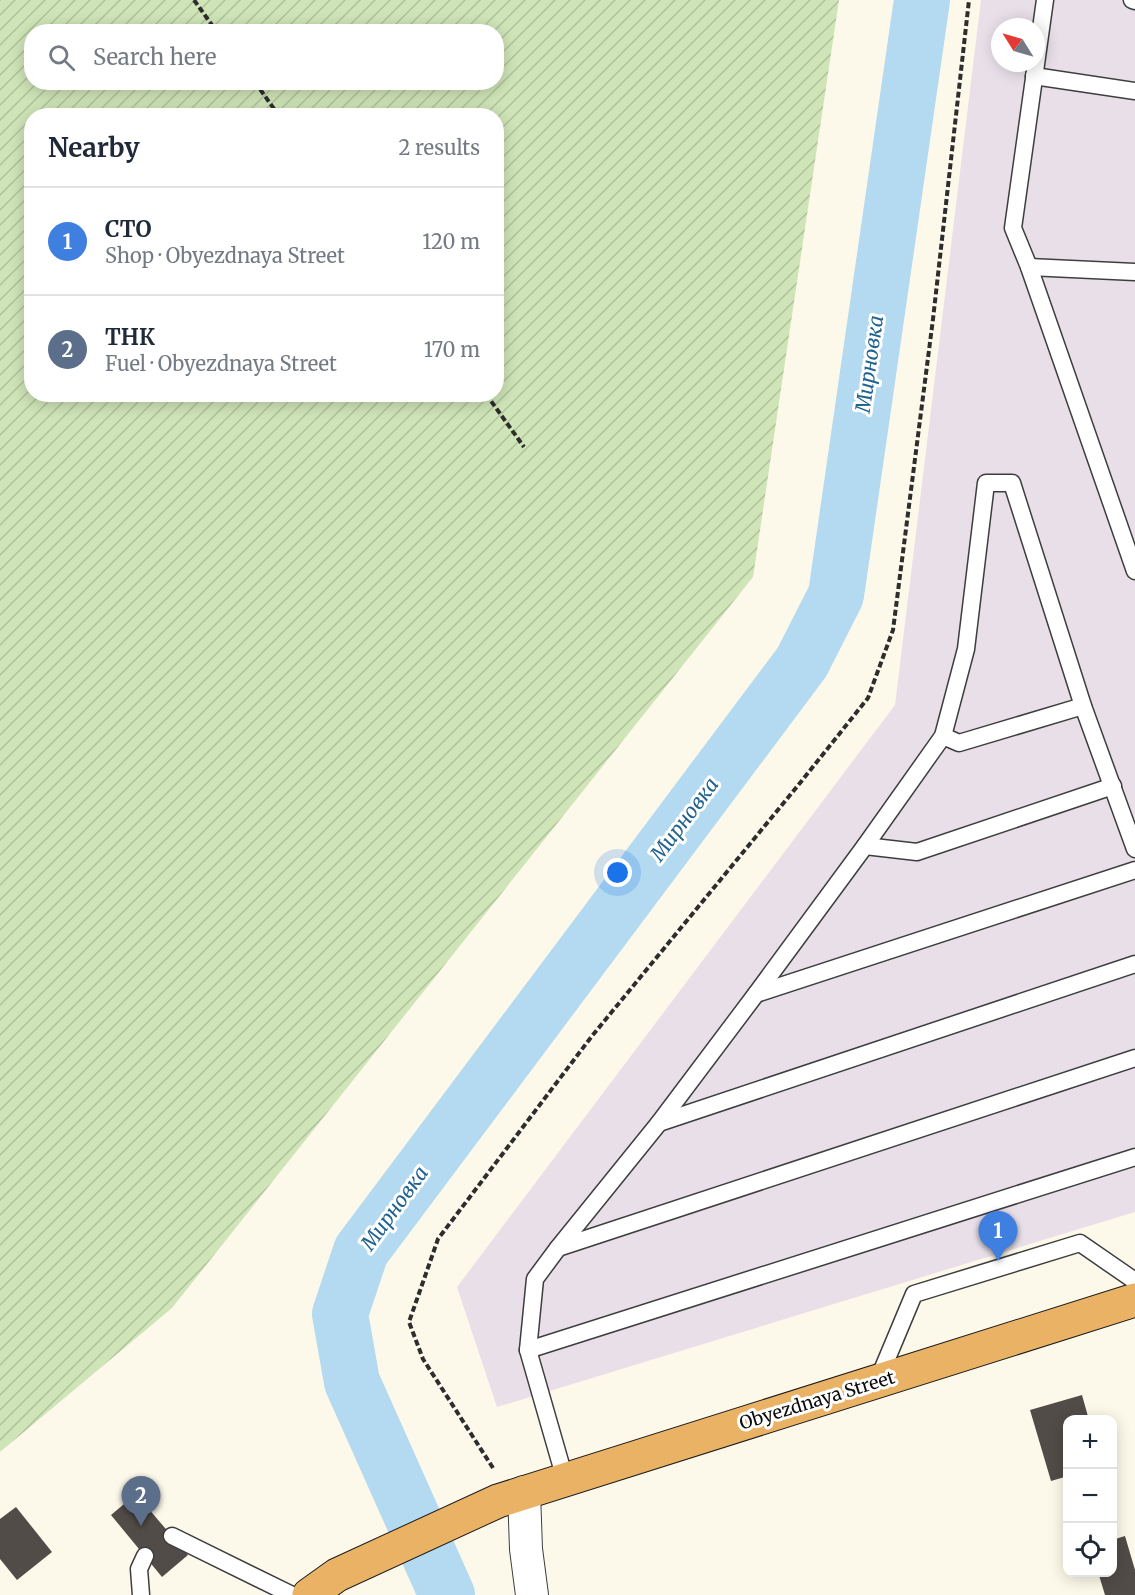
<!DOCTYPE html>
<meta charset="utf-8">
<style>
body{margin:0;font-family:Merriweather,serif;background:#f6f6f7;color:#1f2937}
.controls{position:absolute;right:18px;bottom:18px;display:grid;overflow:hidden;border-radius:12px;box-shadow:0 3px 15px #0003}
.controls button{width:54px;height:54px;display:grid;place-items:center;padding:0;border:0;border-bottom:2px solid #e0e1e3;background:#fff;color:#1f2937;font:30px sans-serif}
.compass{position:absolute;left:991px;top:18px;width:54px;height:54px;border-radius:50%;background:#fff;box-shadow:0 3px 15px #0003;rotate:307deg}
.you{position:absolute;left:618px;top:873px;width:21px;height:21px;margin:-15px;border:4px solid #fff;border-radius:50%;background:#1a73e8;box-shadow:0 0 0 9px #1a73e833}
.badge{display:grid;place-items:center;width:39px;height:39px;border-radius:50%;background:#ad3039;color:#fff;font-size:20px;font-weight:700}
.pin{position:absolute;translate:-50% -50px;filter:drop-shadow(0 2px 3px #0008)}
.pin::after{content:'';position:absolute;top:32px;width:21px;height:18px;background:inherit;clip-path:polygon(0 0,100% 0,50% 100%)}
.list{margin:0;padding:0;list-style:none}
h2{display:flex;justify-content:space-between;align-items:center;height:78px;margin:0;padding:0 24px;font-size:26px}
h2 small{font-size:20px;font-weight:400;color:#747a83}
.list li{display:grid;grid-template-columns:39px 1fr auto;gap:18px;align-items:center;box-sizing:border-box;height:108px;padding:0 24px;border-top:2px solid #e0e1e3}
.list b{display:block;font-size:22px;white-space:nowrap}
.list p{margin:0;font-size:20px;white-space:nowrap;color:#747a83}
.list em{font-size:20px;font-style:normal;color:#747a83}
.icon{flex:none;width:33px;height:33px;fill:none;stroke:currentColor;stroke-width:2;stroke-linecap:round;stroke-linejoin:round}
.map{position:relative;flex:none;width:1135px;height:1595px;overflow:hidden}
.search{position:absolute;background:#fff;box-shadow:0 3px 15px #0003;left:24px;top:24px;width:480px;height:66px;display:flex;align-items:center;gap:15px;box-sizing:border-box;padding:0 21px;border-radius:24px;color:#747a83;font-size:22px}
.panel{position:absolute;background:#fff;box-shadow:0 3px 15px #0003;left:24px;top:108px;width:480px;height:294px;border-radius:24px}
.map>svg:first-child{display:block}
.industrial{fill:#e8dfe9;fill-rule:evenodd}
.garden{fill:url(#garden-furrows);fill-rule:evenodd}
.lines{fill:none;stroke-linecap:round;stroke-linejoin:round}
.river{stroke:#b3daf0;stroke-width:56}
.building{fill:#524c48}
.service-casing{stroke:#3e3e3e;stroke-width:19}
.minor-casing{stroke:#3e3e3e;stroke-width:34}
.trunk-casing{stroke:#1c1c1c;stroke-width:35}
.path{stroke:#2d2d2d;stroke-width:4;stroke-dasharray:6 3;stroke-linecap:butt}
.service{stroke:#fff;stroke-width:16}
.minor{stroke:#fff;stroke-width:32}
.trunk{stroke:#eab264;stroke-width:33}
.labels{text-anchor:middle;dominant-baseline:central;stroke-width:6;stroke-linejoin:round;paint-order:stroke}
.street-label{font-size:18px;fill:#0b0b0b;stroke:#fff}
.water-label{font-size:20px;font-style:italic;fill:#206290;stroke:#fff}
</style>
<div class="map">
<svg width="1135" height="1595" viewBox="0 0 1135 1595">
<defs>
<pattern id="garden-furrows" width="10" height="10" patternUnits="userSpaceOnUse" patternTransform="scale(1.5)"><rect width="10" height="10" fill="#cfe4b7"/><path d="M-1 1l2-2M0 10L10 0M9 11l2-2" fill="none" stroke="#b0c29c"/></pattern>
</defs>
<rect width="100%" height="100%" fill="#fdf9ea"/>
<!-- industrial -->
<path class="industrial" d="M981 0H1135V1212L497 1407 457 1287 895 705ZM1000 27H1036V63H1000Z"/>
<!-- garden -->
<path class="garden" d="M0 0H839L753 577 172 1308 0 1452ZM32 32H496V82H32ZM32 116H496V394H32Z"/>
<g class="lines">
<!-- river -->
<polyline class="river" points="447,1595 352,1382 340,1314 361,1251 802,662 836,595 922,0"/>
</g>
<!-- building -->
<g class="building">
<polygon points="1082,1395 1089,1420 1068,1420 1068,1476 1051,1481 1030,1410"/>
<polygon points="136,1494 188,1555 162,1577 111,1515"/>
<polygon points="16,1507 52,1552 17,1580 0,1559 0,1519"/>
<polygon points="1125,1536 1135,1570 1135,1595 1105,1595 1098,1572 1112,1572 1112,1540"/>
</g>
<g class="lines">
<defs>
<g id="service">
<polyline points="1045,0 1013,228 1029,267 1135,571"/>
<polyline points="1132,0 1135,1"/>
<polyline points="1034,76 1135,91"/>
<polyline points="1029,267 1135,272"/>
<polyline points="943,736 959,743 1083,706"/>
<polyline points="865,846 917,852 1113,786"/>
<polyline points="756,994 1135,870"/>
<polyline points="659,1123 1135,964"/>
<polyline points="558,1248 1135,1058"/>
<polyline points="528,1350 1135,1157"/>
<polyline points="878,1380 914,1294 1080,1243 1135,1281"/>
<polyline points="565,1479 528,1350 535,1279 558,1248 659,1123 756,994 865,846 943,736 966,649 986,483 1012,483 1083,706 1135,849"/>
<polyline points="172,1536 292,1595"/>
<polyline points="141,1595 139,1569 145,1556"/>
</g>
<polyline id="minor" points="524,1492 526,1549 532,1595"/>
<polyline id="trunk" points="309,1595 337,1575 498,1501 1135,1300"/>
</defs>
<!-- service casing -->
<use href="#service" class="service-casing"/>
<!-- minor casing -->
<use href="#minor" class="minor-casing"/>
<!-- trunk casing -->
<use href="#trunk" class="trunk-casing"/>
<!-- path -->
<g class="path">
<polyline points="194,0 217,32"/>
<polyline points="255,82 279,116"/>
<polyline points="486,394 524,447"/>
<polyline points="493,1468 423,1359 409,1322 438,1239 592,1036 800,783 868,698 893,630 933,319 969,0"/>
</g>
<!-- service -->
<use href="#service" class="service"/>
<!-- minor -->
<use href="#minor" class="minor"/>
<!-- trunk -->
<use href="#trunk" class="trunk"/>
</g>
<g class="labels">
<!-- street labels -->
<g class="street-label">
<text transform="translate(817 1400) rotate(-17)">Obyezdnaya Street</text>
</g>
<!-- water labels -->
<g class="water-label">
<text transform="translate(869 364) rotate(-82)">Мирновка</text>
<text transform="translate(684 819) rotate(-53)">Мирновка</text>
<text transform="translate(394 1208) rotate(-54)">Мирновка</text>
</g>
</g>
</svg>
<div class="controls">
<button>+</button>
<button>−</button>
<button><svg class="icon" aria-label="locate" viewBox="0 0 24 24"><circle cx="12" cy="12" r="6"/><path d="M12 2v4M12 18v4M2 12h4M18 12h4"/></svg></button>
</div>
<svg class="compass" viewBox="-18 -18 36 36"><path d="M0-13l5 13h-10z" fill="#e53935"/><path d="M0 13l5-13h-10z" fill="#747a83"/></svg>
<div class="you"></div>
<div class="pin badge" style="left:998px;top:1261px;background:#3f7fe0">1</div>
<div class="pin badge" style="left:141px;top:1526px;background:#5c6f8a">2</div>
<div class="search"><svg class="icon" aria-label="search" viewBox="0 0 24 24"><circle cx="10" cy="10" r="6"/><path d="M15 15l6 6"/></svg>Search here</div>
<section class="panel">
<h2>Nearby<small>2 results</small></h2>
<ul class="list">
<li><span class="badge" style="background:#3f7fe0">1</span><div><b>СТО</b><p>Shop · Obyezdnaya Street</p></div><em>120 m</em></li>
<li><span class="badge" style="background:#5c6f8a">2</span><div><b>ТНК</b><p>Fuel · Obyezdnaya Street</p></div><em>170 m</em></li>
</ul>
</section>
</div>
